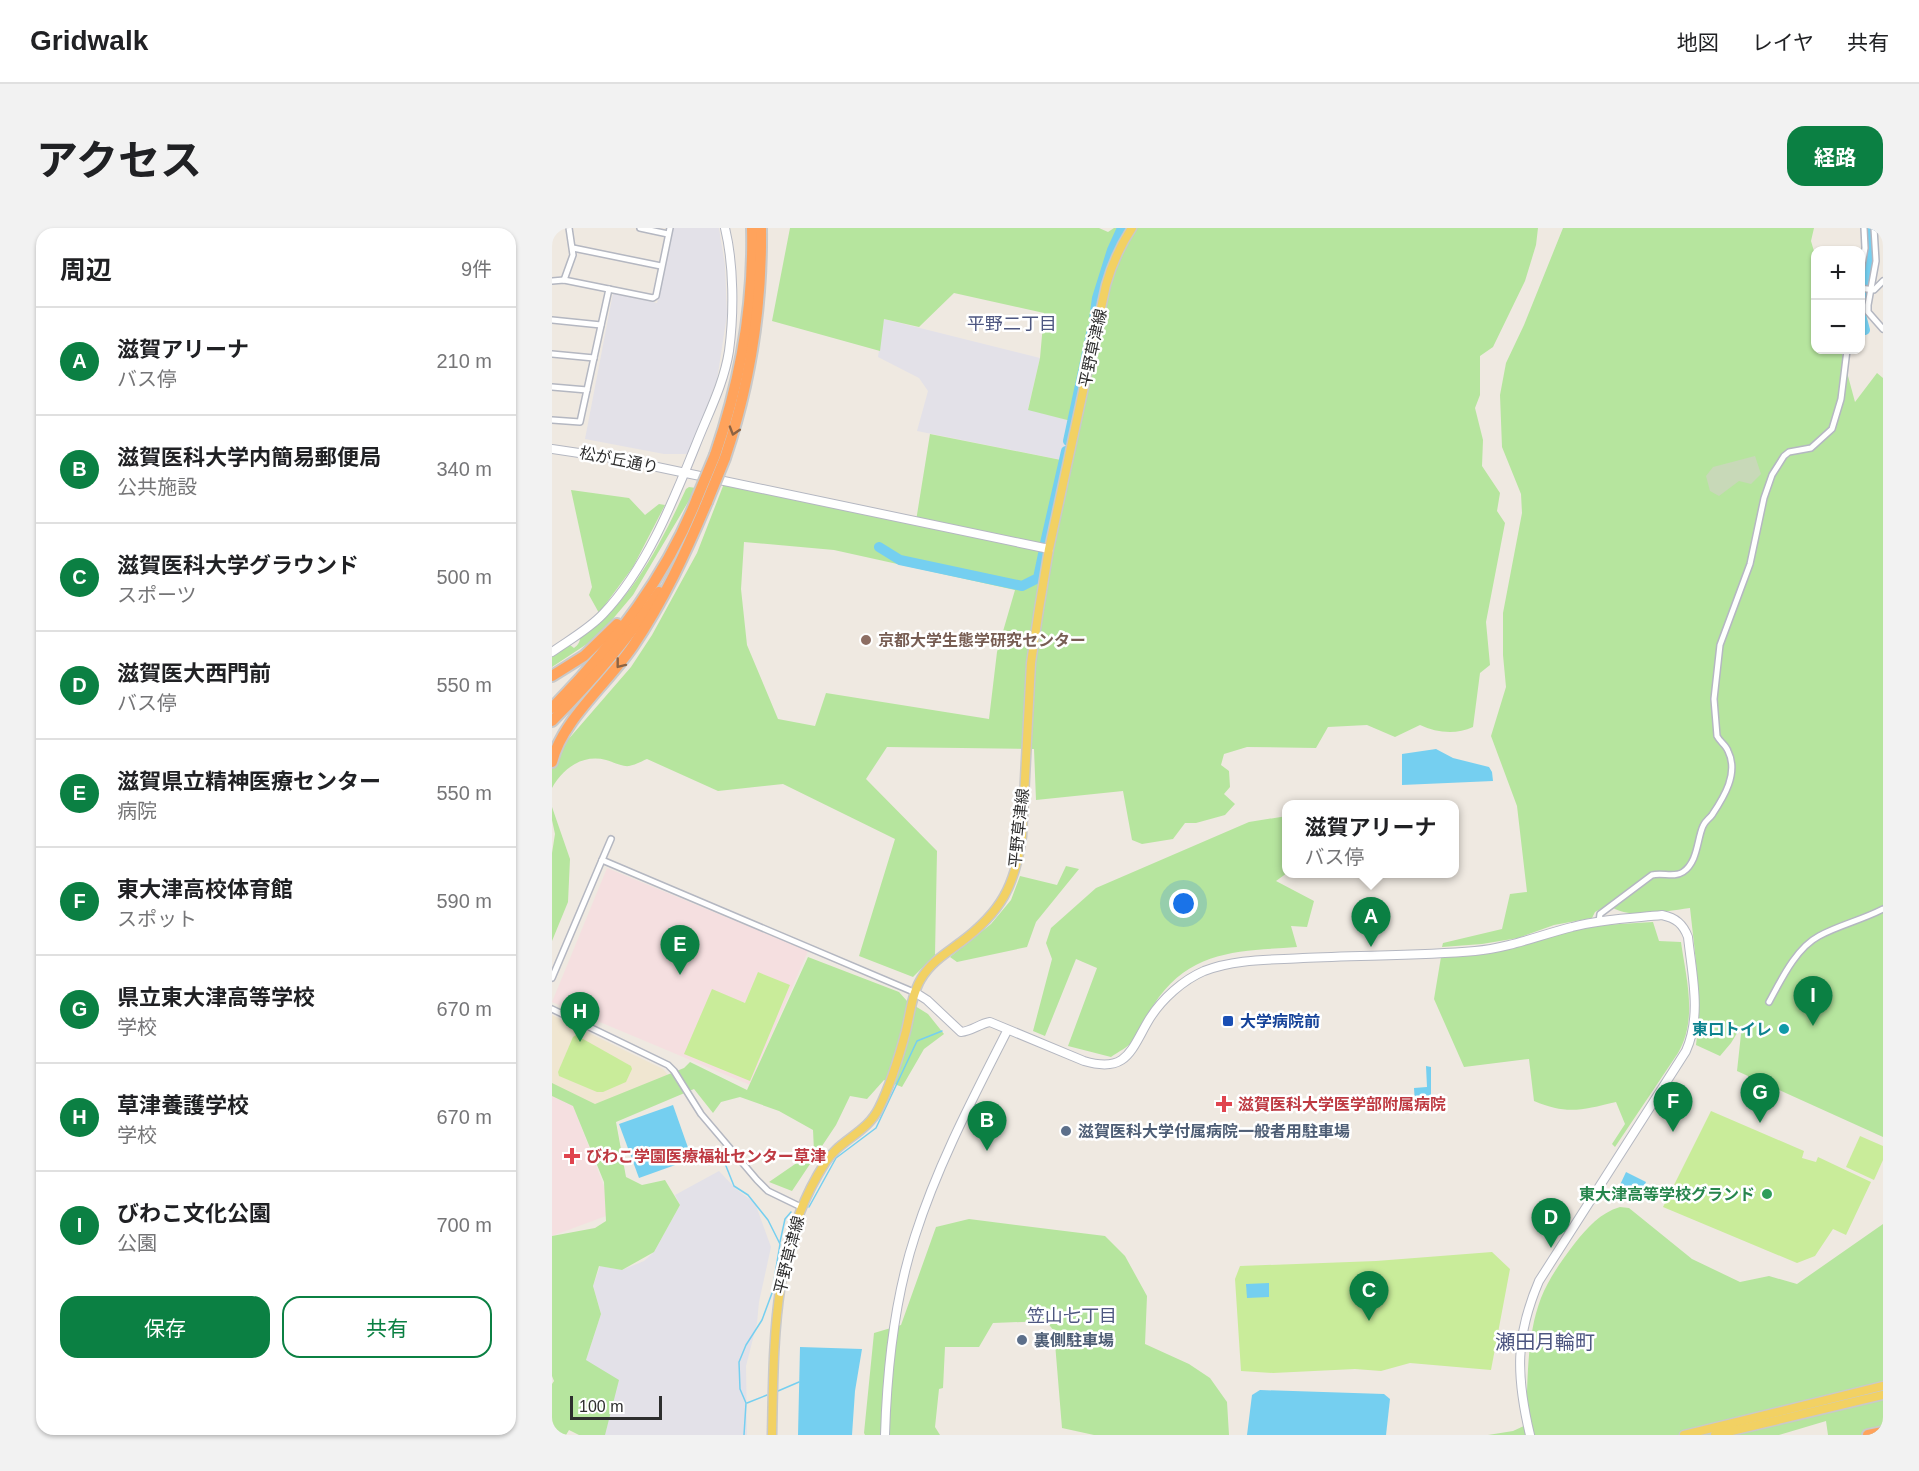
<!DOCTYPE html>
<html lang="ja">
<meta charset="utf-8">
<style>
body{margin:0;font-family:Arial,"Noto Sans JP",sans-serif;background:#f2f2f2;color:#202124}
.controls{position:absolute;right:18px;top:18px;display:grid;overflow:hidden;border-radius:12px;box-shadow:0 2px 4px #0004}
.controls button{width:54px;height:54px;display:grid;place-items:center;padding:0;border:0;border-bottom:2px solid #e0e0e0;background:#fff;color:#202124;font:30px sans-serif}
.scale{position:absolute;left:18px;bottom:15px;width:92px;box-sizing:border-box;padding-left:6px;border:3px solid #2e2e2e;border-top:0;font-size:16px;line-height:21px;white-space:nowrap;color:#2e2e2e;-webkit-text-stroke:4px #fff;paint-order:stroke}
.you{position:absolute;left:632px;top:676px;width:21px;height:21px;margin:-15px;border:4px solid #fff;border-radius:50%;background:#1a73e8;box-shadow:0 0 0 9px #1a73e833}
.badge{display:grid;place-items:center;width:39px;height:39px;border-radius:50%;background:#0b8043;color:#fff;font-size:20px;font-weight:700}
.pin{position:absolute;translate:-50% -50px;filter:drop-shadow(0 2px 3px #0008)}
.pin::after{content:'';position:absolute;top:32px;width:21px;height:18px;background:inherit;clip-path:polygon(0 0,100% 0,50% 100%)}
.popup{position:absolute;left:730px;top:572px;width:177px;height:78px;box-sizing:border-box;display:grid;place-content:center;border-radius:12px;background:#fff;filter:drop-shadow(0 2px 4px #0005);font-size:20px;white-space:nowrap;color:#757577}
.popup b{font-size:22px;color:#202124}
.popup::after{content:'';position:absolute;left:50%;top:100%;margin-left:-12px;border:12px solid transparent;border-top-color:#fff}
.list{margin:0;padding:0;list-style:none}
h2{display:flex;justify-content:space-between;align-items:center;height:78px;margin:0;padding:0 24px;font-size:26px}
h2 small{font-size:20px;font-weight:400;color:#757577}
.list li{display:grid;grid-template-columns:39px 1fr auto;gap:18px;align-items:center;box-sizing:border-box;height:108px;padding:0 24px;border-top:2px solid #e0e0e0}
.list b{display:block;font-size:22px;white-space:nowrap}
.list p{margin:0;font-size:20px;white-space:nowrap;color:#757577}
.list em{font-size:20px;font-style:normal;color:#757577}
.actions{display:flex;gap:12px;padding:18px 24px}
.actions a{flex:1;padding:14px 0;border:2px solid #0b8043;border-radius:18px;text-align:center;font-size:21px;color:#0b8043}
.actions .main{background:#0b8043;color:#fff}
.map{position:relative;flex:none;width:1331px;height:1207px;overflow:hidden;border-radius:18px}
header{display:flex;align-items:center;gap:36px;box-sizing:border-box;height:84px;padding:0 30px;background:#fff;border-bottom:2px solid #e0e0e0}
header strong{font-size:28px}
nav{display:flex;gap:33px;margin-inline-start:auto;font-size:21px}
.intro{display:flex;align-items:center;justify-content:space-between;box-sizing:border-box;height:144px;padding:0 36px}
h1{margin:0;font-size:42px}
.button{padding:15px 27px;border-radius:18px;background:#0b8043;color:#fff;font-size:21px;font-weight:700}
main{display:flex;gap:36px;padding:0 36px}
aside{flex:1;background:#fff;border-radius:18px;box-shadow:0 2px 4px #0004}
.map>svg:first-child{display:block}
.industrial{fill:#e3e1e8}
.education{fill:#f0e6d1}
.medical{fill:#f5dfe0}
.green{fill:#b6e59e;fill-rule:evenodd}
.cemetery{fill:#c8d9b8}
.pitch{fill:#c9ec9a}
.water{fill:#75cff0}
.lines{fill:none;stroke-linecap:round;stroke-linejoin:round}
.stream{stroke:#75cff0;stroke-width:1.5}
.river{stroke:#75cff0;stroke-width:10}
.street-casing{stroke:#b4b7c1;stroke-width:8}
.secondary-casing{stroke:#b4b7c1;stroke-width:10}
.primary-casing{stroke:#c9c9c9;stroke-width:11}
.highway-casing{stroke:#c9c9c9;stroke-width:14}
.street{stroke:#fff;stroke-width:5}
.secondary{stroke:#fff;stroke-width:8}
.primary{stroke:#f2d163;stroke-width:8}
.highway{stroke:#ffa35c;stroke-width:10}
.highway-bridge-casing{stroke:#c9c9c9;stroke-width:14;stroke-linecap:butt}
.highway-bridge{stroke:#ffa35c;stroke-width:10}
.oneway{stroke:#8c6343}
.education-dot{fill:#8d6e63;stroke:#fff;stroke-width:2}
.transit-dot{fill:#1a4fb4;stroke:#fff;stroke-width:2}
.culture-dot{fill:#0f9aa8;stroke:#fff;stroke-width:2}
.health-dot{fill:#e0444e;stroke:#fff;stroke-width:2}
.service-dot{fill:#5c6f8a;stroke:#fff;stroke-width:2}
.leisure-dot{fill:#2e9e5b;stroke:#fff;stroke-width:2}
.labels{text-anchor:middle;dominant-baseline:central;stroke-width:5;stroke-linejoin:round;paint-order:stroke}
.street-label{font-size:16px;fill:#2e2e2e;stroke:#fff}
.education-label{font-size:16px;font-weight:bold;fill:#785e54;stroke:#fff;text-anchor:start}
.transit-label{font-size:16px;font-weight:bold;fill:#164399;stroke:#fff;text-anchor:start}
.culture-label{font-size:16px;font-weight:bold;fill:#0d838f;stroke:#fff;text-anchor:end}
.health-label{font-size:16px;font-weight:bold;fill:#be3a42;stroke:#fff;text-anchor:start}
.service-label{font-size:16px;font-weight:bold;fill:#4e5e75;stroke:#fff;text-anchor:start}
.leisure-label{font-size:16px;font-weight:bold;fill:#27864d;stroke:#fff;text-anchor:end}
.neighbourhood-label{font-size:18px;fill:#4d5680;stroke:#fff}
.quarter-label{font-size:20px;fill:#4d5680;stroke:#fff}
</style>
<header>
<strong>Gridwalk</strong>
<nav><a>地図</a><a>レイヤ</a><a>共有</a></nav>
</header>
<div class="intro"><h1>アクセス</h1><a class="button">経路</a></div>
<main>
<aside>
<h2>周辺<small>9件</small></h2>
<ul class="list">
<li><span class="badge">A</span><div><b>滋賀アリーナ</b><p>バス停</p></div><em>210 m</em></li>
<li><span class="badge">B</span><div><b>滋賀医科大学内簡易郵便局</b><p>公共施設</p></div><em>340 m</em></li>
<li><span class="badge">C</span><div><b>滋賀医科大学グラウンド</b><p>スポーツ</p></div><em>500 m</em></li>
<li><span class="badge">D</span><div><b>滋賀医大西門前</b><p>バス停</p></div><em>550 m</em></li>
<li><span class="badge">E</span><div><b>滋賀県立精神医療センター</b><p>病院</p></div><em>550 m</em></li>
<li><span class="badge">F</span><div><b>東大津高校体育館</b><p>スポット</p></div><em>590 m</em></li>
<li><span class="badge">G</span><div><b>県立東大津高等学校</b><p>学校</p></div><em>670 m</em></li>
<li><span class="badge">H</span><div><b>草津養護学校</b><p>学校</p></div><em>670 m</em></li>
<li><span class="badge">I</span><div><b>びわこ文化公園</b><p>公園</p></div><em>700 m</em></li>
</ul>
<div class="actions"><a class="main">保存</a><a>共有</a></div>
</aside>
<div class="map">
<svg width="1331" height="1207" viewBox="0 0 1331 1207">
<rect width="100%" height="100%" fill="#efe9e1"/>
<!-- industrial -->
<g class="industrial">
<polygon points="121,0 167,0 173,37 175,87 165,152 136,226 112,226 33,211 61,65 105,75"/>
<polygon points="332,91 488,130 476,181 524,194 515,233 365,203 376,163 367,150 326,129"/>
<polygon points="167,943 184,961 203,975 219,1019 207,1074 205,1095 194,1138 195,1207 52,1207 34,1132 49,1086 41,1058 48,1038 70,1042 92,1033 102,1024 128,977 123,967"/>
</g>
<!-- education -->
<polygon class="education" points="0,787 111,841 121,853 43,879 0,864"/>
<!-- medical -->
<g class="medical">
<polygon points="55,640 256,723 198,857 0,774"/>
<polygon points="0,864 19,872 62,985 0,1008"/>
</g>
<!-- green -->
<g class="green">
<path d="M238 0H547L556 4 562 0H986L984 17 973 53 941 119 928 128V167L923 180 931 212 930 238 948 265 945 283 953 295 934 394 938 437 928 445 921 499C904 507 885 505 868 497L843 509 815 497 776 499 764 520 695 519 672 526 669 537 677 543 678 559 672 566 683 576 673 587 644 595H633L621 611 590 616 580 612 571 563 484 572 482 521 335 519 314 551 385 623 383 727 361 749 307 728 343 611 231 556 166 563 95 531C90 533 83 537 77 538 71 539 61 534 54 532 31 526 11 540 0 560V533L14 514 79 439 100 407 145 325 173 253 364 293 378 206 514 233 523 194 476 182 488 130 492 85 402 65 367 99 332 91 328 123 220 93ZM192 314 282 322 463 362 445 424 437 491 274 465 263 498 226 491 195 417 189 361Z"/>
<path d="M1011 0H1262L1259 13 1264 30V122H1289L1303 174 1325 145 1331 150V909L1185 843 1190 797 1179 815 1168 828 1144 817C1150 772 1143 726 1138 680 1112 683 1079 693 1056 677L1043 684 1040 690 1002 697 966 710 930 716 890 719 891 715 950 701 958 666 975 664 965 578 939 508 954 459 951 427V385L970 285 969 266 950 219 948 167 954 135 972 97Z"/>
<path d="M137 259 144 260 142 264 81 367 43 412H41L0 439V429L18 417 22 420C26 417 28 414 28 409 78 378 110 313 134 261Z"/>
<polygon points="19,262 77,270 93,287 107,276 113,277 81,339 47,385 37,367 40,359"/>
<polygon points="0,579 18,631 16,674 0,713 0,625 3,606 0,592"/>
<path d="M735 588V645L724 653 762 673 755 699 739 698 745 719C690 723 643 721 607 769 597 782 591 799 581 813 576 819 566 824 559 829L516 818 545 740 524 731 493 808 481 803 500 731 494 715 499 700 544 660 697 594Z"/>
<polygon points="514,638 527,641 484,694 475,719 405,734 398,729 439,696 459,672 468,648 505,657"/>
<path d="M1101 694 1107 713 1129 714C1134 750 1146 791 1126 825L1063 919 1060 916 1073 896 1064 874C1030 882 1015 887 982 873L977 831 912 839 882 771 889 729 923 726 963 720 1016 703 1052 697Z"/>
<polygon points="256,729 347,764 355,773 376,786 392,806 372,821 350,859 332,852 315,871 298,868 284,897 240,963 217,954 262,923 261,902 227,883 188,869 169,874 161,885 142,861 64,894 74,949 90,957 113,952 128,977 102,1024 70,1042 47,1038 41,1058 49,1086 34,1132 67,1152 53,1207 27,1207 17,1202 14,1207 0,1207 0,1156 2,1153 0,1148 0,1008 43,1000 54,993 52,954 21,878 0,868 0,855 43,876 132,840 138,834 195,862"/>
<path d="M1068 979 1077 980 1140 1031 1188 1054 1217 1048 1245 1056 1331 996V1207H1276L1274 1193 1227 1207H936L961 1203 974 1197C976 1155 974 1109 989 1070 997 1050 1010 1032 1023 1015 1036 999 1048 985 1068 979Z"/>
<polygon points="417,991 553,1008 573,1028 595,1068 593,1116 637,1136 658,1150 675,1174 677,1207 542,1207 510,1200 502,1103 494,1093 441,1095 427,1119 393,1119 391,1160 387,1161 383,1199 388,1207 313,1207 312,1205 322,1105 349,1097 384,999"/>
</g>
<!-- cemetery -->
<polygon class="cemetery" points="1203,228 1209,246 1199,256 1187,253 1167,268 1158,263 1154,248 1161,239"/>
<!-- pitch -->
<g class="pitch">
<polygon points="206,744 238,757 198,853 132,826 160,761 193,775"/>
<polygon points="24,807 79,838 80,841 74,854 51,864 45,864 7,848 6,844 21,809"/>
<polygon points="1159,883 1252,923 1250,930 1264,934 1266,929 1319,954 1294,1007 1281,1001 1263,1028 1245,1035 1111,979"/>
<polygon points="1308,908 1331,918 1331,932 1322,952 1294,939"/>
<polygon points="940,1024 958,1041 939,1142 858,1135 829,1143 803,1141 721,1145 689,1143 683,1051 688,1038 824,1033"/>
</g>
<!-- water -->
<g class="water">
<polygon points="884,521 901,530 937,539 940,544 941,553 850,557 850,526"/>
<polygon points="874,838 879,839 879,875 863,876 862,860 875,859"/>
<polygon points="121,877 140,931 87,950 67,896"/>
<polygon points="1074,944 1094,954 1087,969 1067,959"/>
<polygon points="717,1055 717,1069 695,1070 694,1056"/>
<polygon points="248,1119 310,1121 303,1163 300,1207 246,1207"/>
<polygon points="708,1162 832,1166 838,1171 834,1207 695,1207 700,1167"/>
</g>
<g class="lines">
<!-- stream -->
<g class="stream">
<polyline points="139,928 162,921 170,928 182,958 196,967 216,992 228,1016 220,1065 210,1092 194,1117 187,1134 188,1161 194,1175 192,1207"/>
<polyline points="257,979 284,930 324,900 365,813 390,803"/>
<polyline points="228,1014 233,991 239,984"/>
<polyline points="226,1163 247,1154"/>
<polyline points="195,1175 215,1167"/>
</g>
<!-- river -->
<g class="river">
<polyline points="542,92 545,70 560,22 570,0"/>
<polyline points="1313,102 1309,87 1318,33 1318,0"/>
<polyline points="516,213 540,101"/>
<polyline points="493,315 514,223"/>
<polyline points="327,319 348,332 470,358 486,350 491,326"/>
</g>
<defs>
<g id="street">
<polyline points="88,0 116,6"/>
<polyline points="1322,0 1324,33 1316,77 1316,84 1331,101"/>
<polyline points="21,20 109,38"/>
<polyline points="1308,49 1313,20 1312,0"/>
<polyline points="12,52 21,27 17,0"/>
<polyline points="0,53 12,52 101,70 104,68 118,0"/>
<polyline points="1308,60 1322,62 1331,53"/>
<polyline points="0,92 49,97"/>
<polyline points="0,126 42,130"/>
<polyline points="0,159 35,162"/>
<polyline points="0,192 28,194 57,61"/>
<polyline points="50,632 59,611"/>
<path d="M1047 694 1048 686 1100 647C1110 644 1122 650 1131 644 1146 634 1145 611 1151 598 1153 593 1157 591 1160 587 1172 569 1187 545 1176 523 1174 517 1168 514 1165 508L1162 471 1168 417 1198 336 1212 270 1220 247 1232 228 1237 224 1259 220 1280 201 1289 171 1295 122"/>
<polyline points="0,750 50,632 364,765"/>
<path d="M1217 774C1229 752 1244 720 1267 708 1287 697 1310 692 1331 681"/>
<polyline points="0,781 116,837 122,843 149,886 205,952 216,963 249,979"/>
</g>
<g id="secondary">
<polyline points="0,221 67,231 497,321"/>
<path d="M0 424C17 412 37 401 51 386 95 340 122 271 145 214 157 184 172 155 177 123 182 86 182 37 173 0"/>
<path d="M364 765 375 772 409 804C420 803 427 796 438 794L532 833C576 846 579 821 598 790 610 771 631 752 652 743 683 731 717 732 751 730 808 727 866 728 923 723 957 720 988 707 1020 699 1049 691 1081 690 1110 687 1124 690 1131 696 1136 709 1140 747 1150 787 1134 823L987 1053C963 1109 964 1148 978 1207"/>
<path d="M333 1207C335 1140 342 1072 363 1008 386 936 421 870 455 803"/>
</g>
<g id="primary">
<path d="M220 1207C222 1113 220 1017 273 935 287 912 315 905 327 880 339 856 347 829 354 803 358 786 360 766 369 751 378 735 394 725 409 714 449 684 463 658 470 608L479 435 487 381 497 321 554 57C560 36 568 18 580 0"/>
<polyline points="1132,1207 1331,1158"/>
<polyline points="1163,1207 1331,1167"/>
</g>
<g id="highway">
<path d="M163 227C188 154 202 78 200 0"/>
<path d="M173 230C198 156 210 79 209 0"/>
<polyline points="0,448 32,428 65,396"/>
<path d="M0 480C60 419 114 350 145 270"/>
<path d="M0 493C40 453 76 411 107 364"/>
<path d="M0 534C10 492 56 455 81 418 112 372 134 324 155 274"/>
<polyline points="1316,1207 1331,1204"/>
</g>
</defs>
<!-- street casing -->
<use href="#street" class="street-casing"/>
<!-- secondary casing -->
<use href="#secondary" class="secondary-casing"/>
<!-- primary casing -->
<use href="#primary" class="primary-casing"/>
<!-- highway casing -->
<use href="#highway" class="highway-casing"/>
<!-- street -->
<use href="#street" class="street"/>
<!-- secondary -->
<use href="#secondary" class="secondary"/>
<!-- primary -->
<use href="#primary" class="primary"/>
<!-- highway -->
<use href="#highway" class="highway"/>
<defs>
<g id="highway-bridge">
<polyline points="145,270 163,227"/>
<polyline points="155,274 173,230"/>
</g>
</defs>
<!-- highway-bridge casing -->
<use href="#highway-bridge" class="highway-bridge-casing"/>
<!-- highway-bridge -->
<use href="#highway-bridge" class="highway-bridge"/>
</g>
<!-- one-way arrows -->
<defs><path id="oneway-chevron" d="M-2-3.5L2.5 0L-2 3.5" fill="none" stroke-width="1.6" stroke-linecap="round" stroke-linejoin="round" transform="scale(1.5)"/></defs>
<g class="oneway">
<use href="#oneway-chevron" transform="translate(182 203) rotate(107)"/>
<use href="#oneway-chevron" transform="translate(68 436) rotate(128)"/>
</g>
<!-- markers -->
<circle class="education-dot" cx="314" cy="412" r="6"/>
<rect class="transit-dot" x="670" y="787" width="12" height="12" rx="3"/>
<circle class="culture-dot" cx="1232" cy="801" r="6"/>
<g class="health-dot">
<path d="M669 867h6v6h6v6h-6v6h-6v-6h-6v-6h6z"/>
<path d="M17 919h6v6h6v6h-6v6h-6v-6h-6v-6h6z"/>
</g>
<g class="service-dot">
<circle cx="514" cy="903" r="6"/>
<circle cx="470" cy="1112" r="6"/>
</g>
<circle class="leisure-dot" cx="1215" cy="966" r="6"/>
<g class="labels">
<!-- street labels -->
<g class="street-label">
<text transform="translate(541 120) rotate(-78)">平野草津線</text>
<text transform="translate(67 232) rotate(11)">松が丘通り</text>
<text transform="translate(467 600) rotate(-84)">平野草津線</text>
<text transform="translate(237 1027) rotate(-76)">平野草津線</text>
</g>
<!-- education labels -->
<g class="education-label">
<text x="326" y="412">京都大学生態学研究センター</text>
</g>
<!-- transit labels -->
<g class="transit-label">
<text x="688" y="793">大学病院前</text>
</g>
<!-- culture labels -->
<g class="culture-label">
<text x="1220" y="801">東口トイレ</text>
</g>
<!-- health labels -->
<g class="health-label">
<text x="686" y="876">滋賀医科大学医学部附属病院</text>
<text x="34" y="928">びわこ学園医療福祉センター草津</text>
</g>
<!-- service labels -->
<g class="service-label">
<text x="526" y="903">滋賀医科大学付属病院一般者用駐車場</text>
<text x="482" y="1112">裏側駐車場</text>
</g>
<!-- leisure labels -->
<g class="leisure-label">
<text x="1203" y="966">東大津高等学校グランド</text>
</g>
<!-- neighbourhood labels -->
<g class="neighbourhood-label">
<text x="460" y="96">平野二丁目</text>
<text x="520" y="1088">笠山七丁目</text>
</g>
<!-- quarter labels -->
<g class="quarter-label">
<text x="993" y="1114">瀬田月輪町</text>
</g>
</g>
</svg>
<div class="controls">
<button>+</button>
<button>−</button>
</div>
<div class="scale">100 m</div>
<div class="you"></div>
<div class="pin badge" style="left:819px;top:719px">A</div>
<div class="popup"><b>滋賀アリーナ</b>バス停</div>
<div class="pin badge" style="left:435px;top:923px">B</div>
<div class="pin badge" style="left:817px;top:1093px">C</div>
<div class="pin badge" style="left:999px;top:1020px">D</div>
<div class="pin badge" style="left:128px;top:747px">E</div>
<div class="pin badge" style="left:1121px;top:904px">F</div>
<div class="pin badge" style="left:1208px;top:895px">G</div>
<div class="pin badge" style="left:28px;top:814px">H</div>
<div class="pin badge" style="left:1261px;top:798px">I</div>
</div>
</main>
